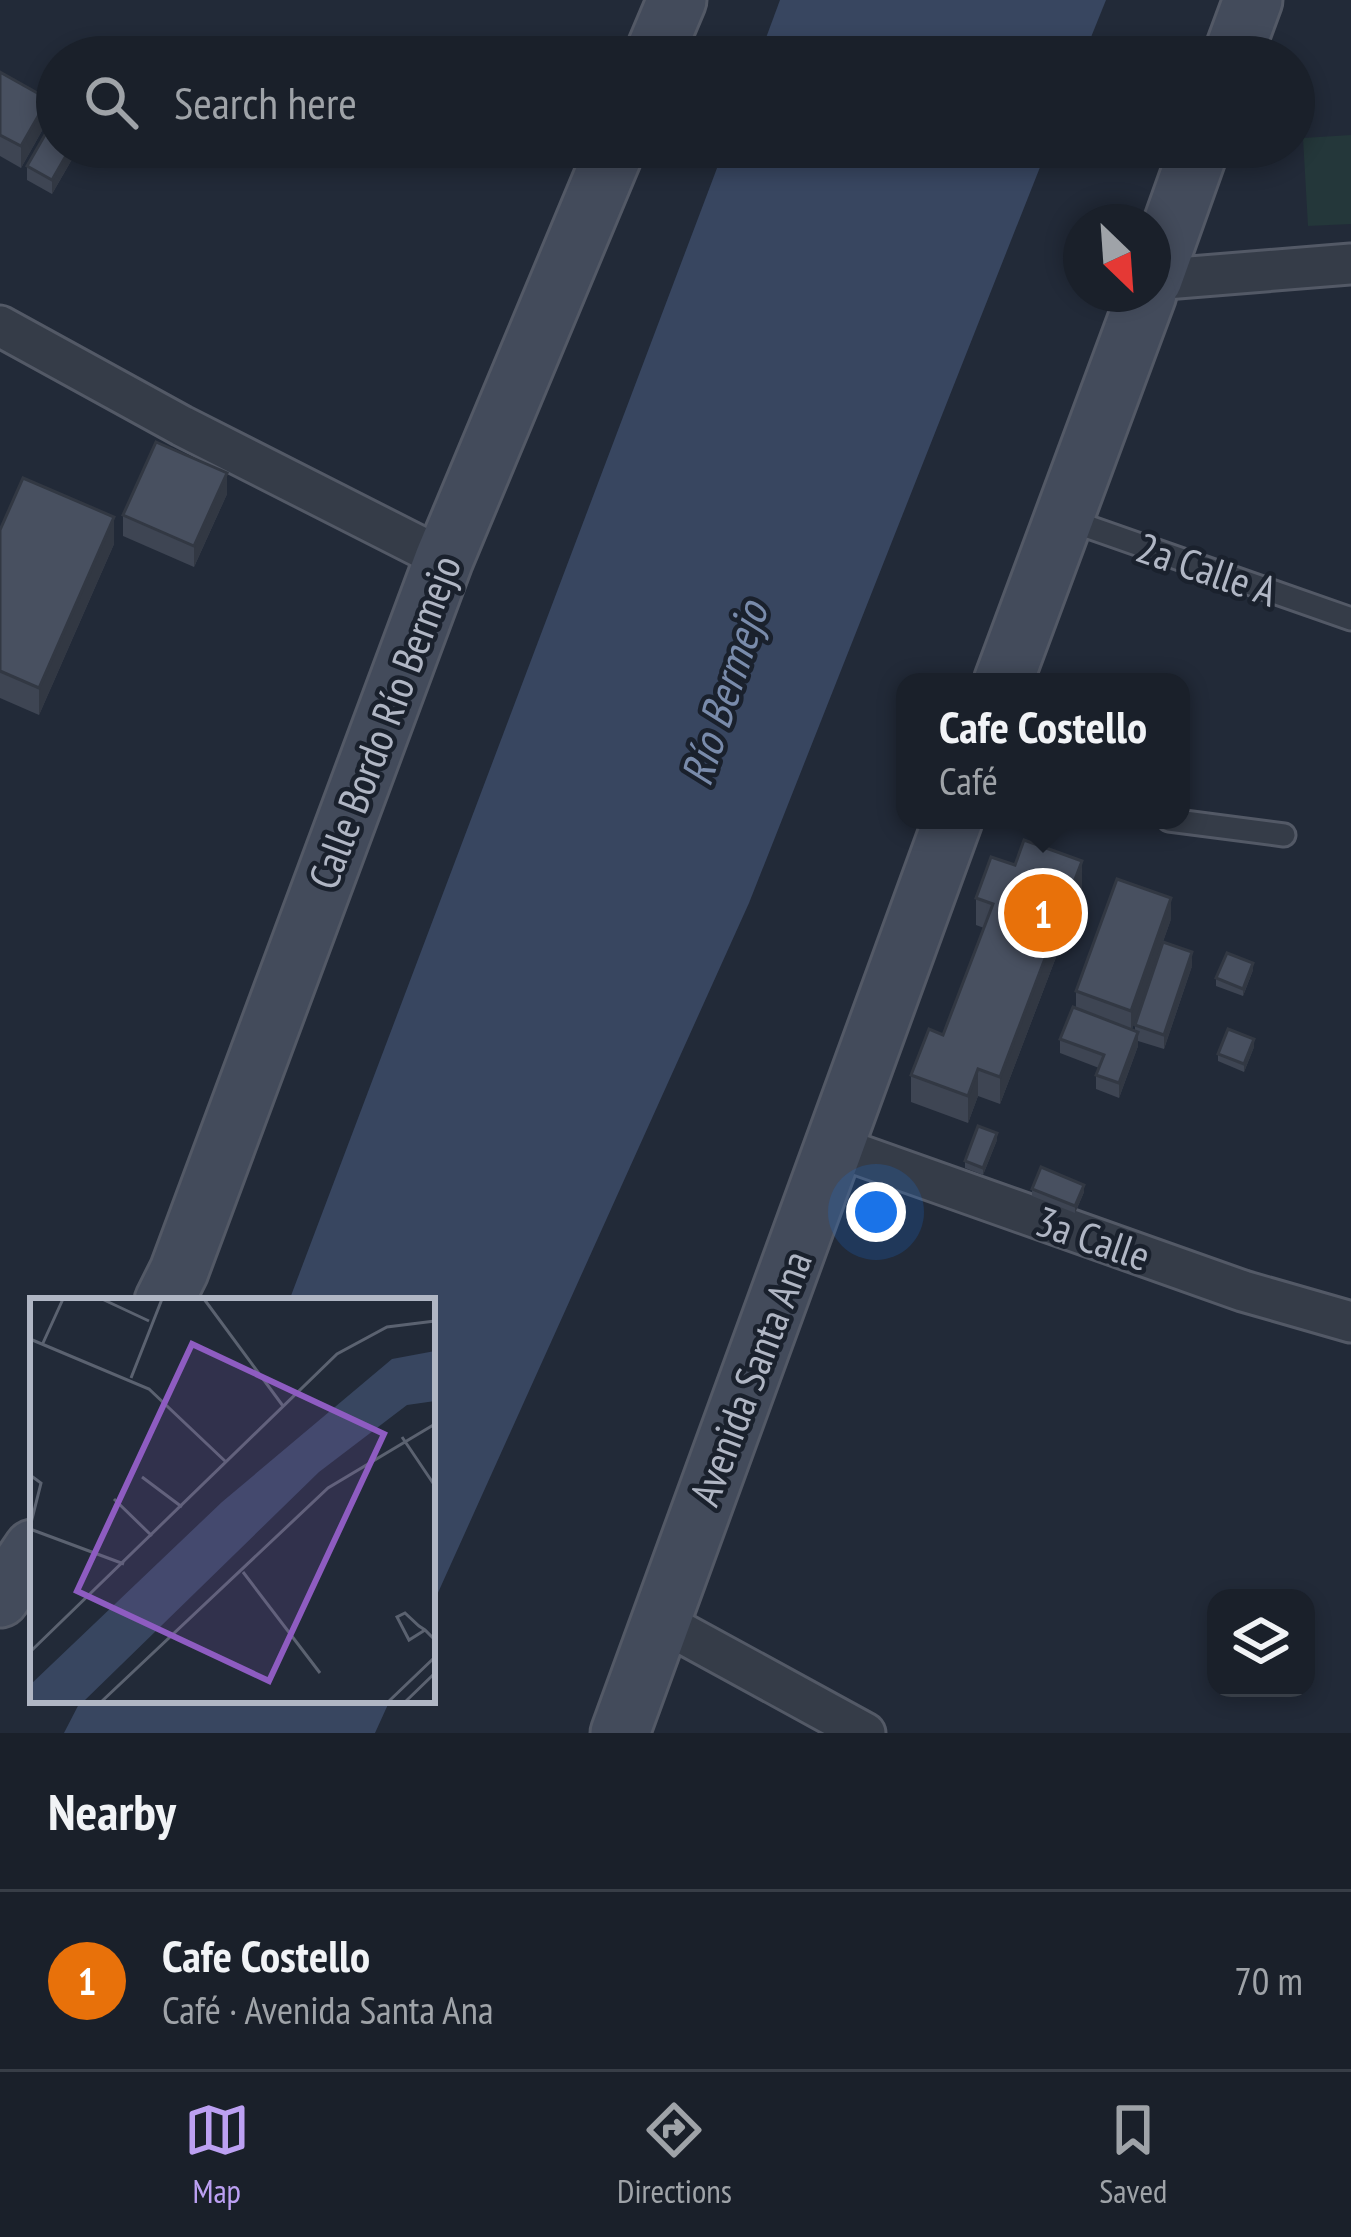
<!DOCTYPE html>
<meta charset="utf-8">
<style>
body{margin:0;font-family:"PT Sans Narrow",sans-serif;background:#232832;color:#f1f3f6}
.controls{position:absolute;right:36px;bottom:36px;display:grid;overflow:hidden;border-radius:24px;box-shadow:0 6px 18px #0003}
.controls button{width:108px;height:108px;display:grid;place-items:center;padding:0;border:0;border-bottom:3px solid #383e47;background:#1a202a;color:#f1f3f6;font:60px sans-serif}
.compass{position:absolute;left:1063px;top:204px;width:108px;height:108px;border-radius:50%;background:#1a202a;box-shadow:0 6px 18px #0003;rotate:155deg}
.you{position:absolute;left:876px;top:1212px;width:42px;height:42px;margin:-30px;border:9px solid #fff;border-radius:50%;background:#1a73e8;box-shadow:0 0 0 18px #1a73e833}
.badge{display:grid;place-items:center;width:78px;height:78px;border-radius:50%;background:#bca0f2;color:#fff;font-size:39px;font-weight:700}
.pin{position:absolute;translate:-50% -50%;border:6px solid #fff;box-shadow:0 3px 12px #0006}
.popup{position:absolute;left:896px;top:673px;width:294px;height:156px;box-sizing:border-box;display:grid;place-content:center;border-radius:24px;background:#1a202a;filter:drop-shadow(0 3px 9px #0005);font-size:39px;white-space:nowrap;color:#9fa3a8}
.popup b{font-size:45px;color:#f1f3f6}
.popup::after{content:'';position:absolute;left:50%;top:100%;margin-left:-24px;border:24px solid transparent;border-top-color:#1a202a}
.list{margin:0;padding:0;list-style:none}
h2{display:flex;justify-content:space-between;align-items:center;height:156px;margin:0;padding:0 48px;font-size:51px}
h2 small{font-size:39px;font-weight:400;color:#9fa3a8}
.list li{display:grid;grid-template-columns:78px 1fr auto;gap:36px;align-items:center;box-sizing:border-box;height:180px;padding:0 48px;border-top:3px solid #383e47}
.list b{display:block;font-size:45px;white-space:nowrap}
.list p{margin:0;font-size:39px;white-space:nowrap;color:#9fa3a8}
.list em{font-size:39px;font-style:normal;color:#9fa3a8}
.icon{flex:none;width:66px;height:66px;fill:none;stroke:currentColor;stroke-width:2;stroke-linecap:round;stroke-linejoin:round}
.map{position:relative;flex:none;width:1351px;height:1733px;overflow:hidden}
.search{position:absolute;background:#1a202a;box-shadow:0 6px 18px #0003;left:36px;right:36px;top:36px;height:132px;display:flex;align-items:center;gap:30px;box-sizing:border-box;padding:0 42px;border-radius:66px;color:#9fa3a8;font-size:45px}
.sheet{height:336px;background:#1a202a}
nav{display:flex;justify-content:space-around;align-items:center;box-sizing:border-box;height:168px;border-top:3px solid #383e47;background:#1a202a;font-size:33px;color:#9fa3a8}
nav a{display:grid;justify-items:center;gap:6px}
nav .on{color:#bca0f2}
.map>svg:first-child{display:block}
.green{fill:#24373a}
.water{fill:#384660}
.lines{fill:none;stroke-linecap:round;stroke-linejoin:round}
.service-casing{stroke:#535966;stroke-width:27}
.minor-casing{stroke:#535966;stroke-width:45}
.secondary-casing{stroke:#535966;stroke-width:63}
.service{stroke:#353c48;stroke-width:21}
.minor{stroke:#353c48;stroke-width:39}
.secondary{stroke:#434b5b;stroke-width:57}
.wall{fill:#3e4553}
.shaded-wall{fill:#323843}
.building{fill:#485060;stroke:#323843;stroke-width:3}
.labels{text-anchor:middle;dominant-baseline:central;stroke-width:9;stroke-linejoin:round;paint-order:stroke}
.street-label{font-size:42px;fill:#b0b6c4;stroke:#1a212d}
.water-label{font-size:45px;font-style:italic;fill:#798bab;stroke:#1a212d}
.inset-road{fill:none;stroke:#5b6270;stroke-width:3}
.view{fill:#8e5cc1;fill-opacity:0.15;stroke:#8e5cc1;stroke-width:6}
.inset-edge{fill:none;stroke:#b0b6c4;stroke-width:6}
</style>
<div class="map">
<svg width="1351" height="1733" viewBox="0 0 1351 1733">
<rect width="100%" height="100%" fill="#222a38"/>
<!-- green -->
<polygon class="green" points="1351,135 1351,224 1308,226 1303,138"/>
<!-- water -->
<g class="water">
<polygon points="780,0 1106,0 1083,57 759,57"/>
<polygon points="725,147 1048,147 749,903 432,1606 432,1301 289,1301"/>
<polygon points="81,1700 390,1700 375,1733 64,1733"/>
</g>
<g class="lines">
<defs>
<g id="service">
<polyline points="1063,518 1351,619"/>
<polyline points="1169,820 1284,835"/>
</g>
<g id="minor">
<polyline points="1153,280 1351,264"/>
<polyline points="0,326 182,426 444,559"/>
<polyline points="837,1147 1243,1291 1351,1322"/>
<polyline points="660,1621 865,1733"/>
</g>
<g id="secondary">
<polyline points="653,57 677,0"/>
<polyline points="1232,57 1253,0"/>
<polyline points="1153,279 1200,147"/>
<polyline points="1003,682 1147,294"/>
<polyline points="164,1301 179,1271 444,559 616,147"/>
<polyline points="0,1598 33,1549"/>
<polyline points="620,1733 953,820"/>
</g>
</defs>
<!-- service casing -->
<use href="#service" class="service-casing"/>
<!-- minor casing -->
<use href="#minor" class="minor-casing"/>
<!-- secondary casing -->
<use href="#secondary" class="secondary-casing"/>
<!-- service -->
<use href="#service" class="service"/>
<!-- minor -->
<use href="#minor" class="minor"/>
<!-- secondary -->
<use href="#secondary" class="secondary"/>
</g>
<!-- wall -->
<g class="wall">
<polygon points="0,72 48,120 21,168 0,156"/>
<polygon points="57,147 79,147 52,194 27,180 27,166"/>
<polygon points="227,494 194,567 123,536 123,515"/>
<polygon points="0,530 114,544 39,715 0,698"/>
<polygon points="1082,889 1000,1104 978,1096 968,1123 911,1102 911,1075 943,1035 984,928 976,925 976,898"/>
<polygon points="1171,919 1132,1029 1135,1031 1135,1025 1192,966 1164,1049 1138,1041 1138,1046 1119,1098 1096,1089 1096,1075 1099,1068 1060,1053 1060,1039 1076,1009 1076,991"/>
<polygon points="1253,970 1243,996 1216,986 1216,978"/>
<polygon points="1254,1047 1244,1072 1218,1061 1218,1054"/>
<polygon points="997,1140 983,1175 965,1168 965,1161"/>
<polygon points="1032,1189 1084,1192 1075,1213 1032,1196"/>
</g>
<!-- shaded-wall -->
<g class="shaded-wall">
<polygon points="48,99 48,120 21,168 21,146"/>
<polygon points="71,147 79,147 52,194 52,180"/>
<polygon points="227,473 227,494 194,567 194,546"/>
<polygon points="114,517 114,544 39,715 39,688"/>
<polygon points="1082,861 1082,889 1000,1104 1000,1077"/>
<polygon points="1171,898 1171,919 1131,1032 1131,1011"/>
<polygon points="1192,952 1192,966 1164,1049 1164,1035"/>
<polygon points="1253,963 1253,970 1243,996 1243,989"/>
<polygon points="1138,1032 1138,1046 1119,1098 1119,1083"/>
<polygon points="1254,1039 1254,1047 1244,1072 1244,1064"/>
<polygon points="978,1069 978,1096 968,1123 968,1096"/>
<polygon points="997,1133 997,1140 983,1175 983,1168"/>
<polygon points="1084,1185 1084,1192 1075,1213 1075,1206"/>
</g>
<!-- building -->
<g class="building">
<polygon points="0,72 48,99 21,146 0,135"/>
<polygon points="57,114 57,147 71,147 52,180 27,166"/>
<polygon points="156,442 227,473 194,546 123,515"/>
<polygon points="23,478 114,517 39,688 0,671 0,530"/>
<polygon points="1024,840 1082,861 1000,1077 978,1069 968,1096 911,1075 929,1029 943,1035 993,904 976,898 991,857 1015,865"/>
<polygon points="1117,879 1171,898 1131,1011 1076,991"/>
<polygon points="1163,942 1192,952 1164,1035 1135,1025"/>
<polygon points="1227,953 1253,963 1243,989 1216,978"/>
<polygon points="1073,1007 1138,1032 1119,1083 1096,1075 1104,1055 1060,1039"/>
<polygon points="1228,1029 1254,1039 1244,1064 1218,1054"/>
<polygon points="978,1126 997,1133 983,1168 965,1161"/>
<polygon points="1041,1167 1084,1185 1075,1206 1032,1189"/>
</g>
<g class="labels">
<!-- street labels -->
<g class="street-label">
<text transform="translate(1207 569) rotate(19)">2a Calle A</text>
<text transform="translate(384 722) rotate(-69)">Calle Bordo Río Bermejo</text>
<text transform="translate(1093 1238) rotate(19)">3a Calle</text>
<text transform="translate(750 1378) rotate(-69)">Avenida Santa Ana</text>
</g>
<!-- water labels -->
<g class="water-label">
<text transform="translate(723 693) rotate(-72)">Río Bermejo</text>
</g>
</g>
<!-- overview -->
<g transform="translate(30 1298)">
<rect width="405" height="405" fill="#222a38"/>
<path d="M405 53V103L377 107 289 174 53 404H0V387L192 204 362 61Z" fill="#384660"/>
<path class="inset-road" d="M72 1 119 23M174 1 253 108M0 41 119 91 196 164M13 45 33 1M101 80 132 1M372 139 405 188M0 177 11 185 0 229M112 179 152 209M84 201 122 238M0 231 94 266M213 274 290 375M395 332 379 342 367 319 375 315 389 328 395 332 405 342M0 354 307 56 357 29 405 23M71 404 298 190 405 126M358 404 405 359M375 404 405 375"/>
<path class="view" d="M162 46 354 136 239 383 47 293Z"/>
<rect width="405" height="405" class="inset-edge"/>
</g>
</svg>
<div class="controls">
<button><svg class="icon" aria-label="layers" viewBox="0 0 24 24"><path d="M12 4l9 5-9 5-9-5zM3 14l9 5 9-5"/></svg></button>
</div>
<svg class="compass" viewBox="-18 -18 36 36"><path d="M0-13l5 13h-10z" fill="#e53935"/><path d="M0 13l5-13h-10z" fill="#9fa3a8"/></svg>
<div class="you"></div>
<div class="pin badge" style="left:1043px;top:913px;background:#e8710a">1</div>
<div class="popup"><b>Cafe Costello</b>Café</div>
<div class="search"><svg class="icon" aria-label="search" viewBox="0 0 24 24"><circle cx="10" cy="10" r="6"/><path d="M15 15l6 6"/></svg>Search here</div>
</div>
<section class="sheet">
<h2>Nearby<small></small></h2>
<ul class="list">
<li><span class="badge" style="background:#e8710a">1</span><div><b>Cafe Costello</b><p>Café · Avenida Santa Ana</p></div><em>70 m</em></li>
</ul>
</section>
<nav>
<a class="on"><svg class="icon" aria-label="map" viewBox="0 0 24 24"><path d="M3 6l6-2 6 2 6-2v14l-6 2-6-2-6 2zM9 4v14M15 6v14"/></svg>Map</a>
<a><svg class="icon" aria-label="directions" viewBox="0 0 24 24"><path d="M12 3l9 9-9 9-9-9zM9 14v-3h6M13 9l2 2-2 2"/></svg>Directions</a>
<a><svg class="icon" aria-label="saved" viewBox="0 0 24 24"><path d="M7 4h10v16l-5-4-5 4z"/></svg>Saved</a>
</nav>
